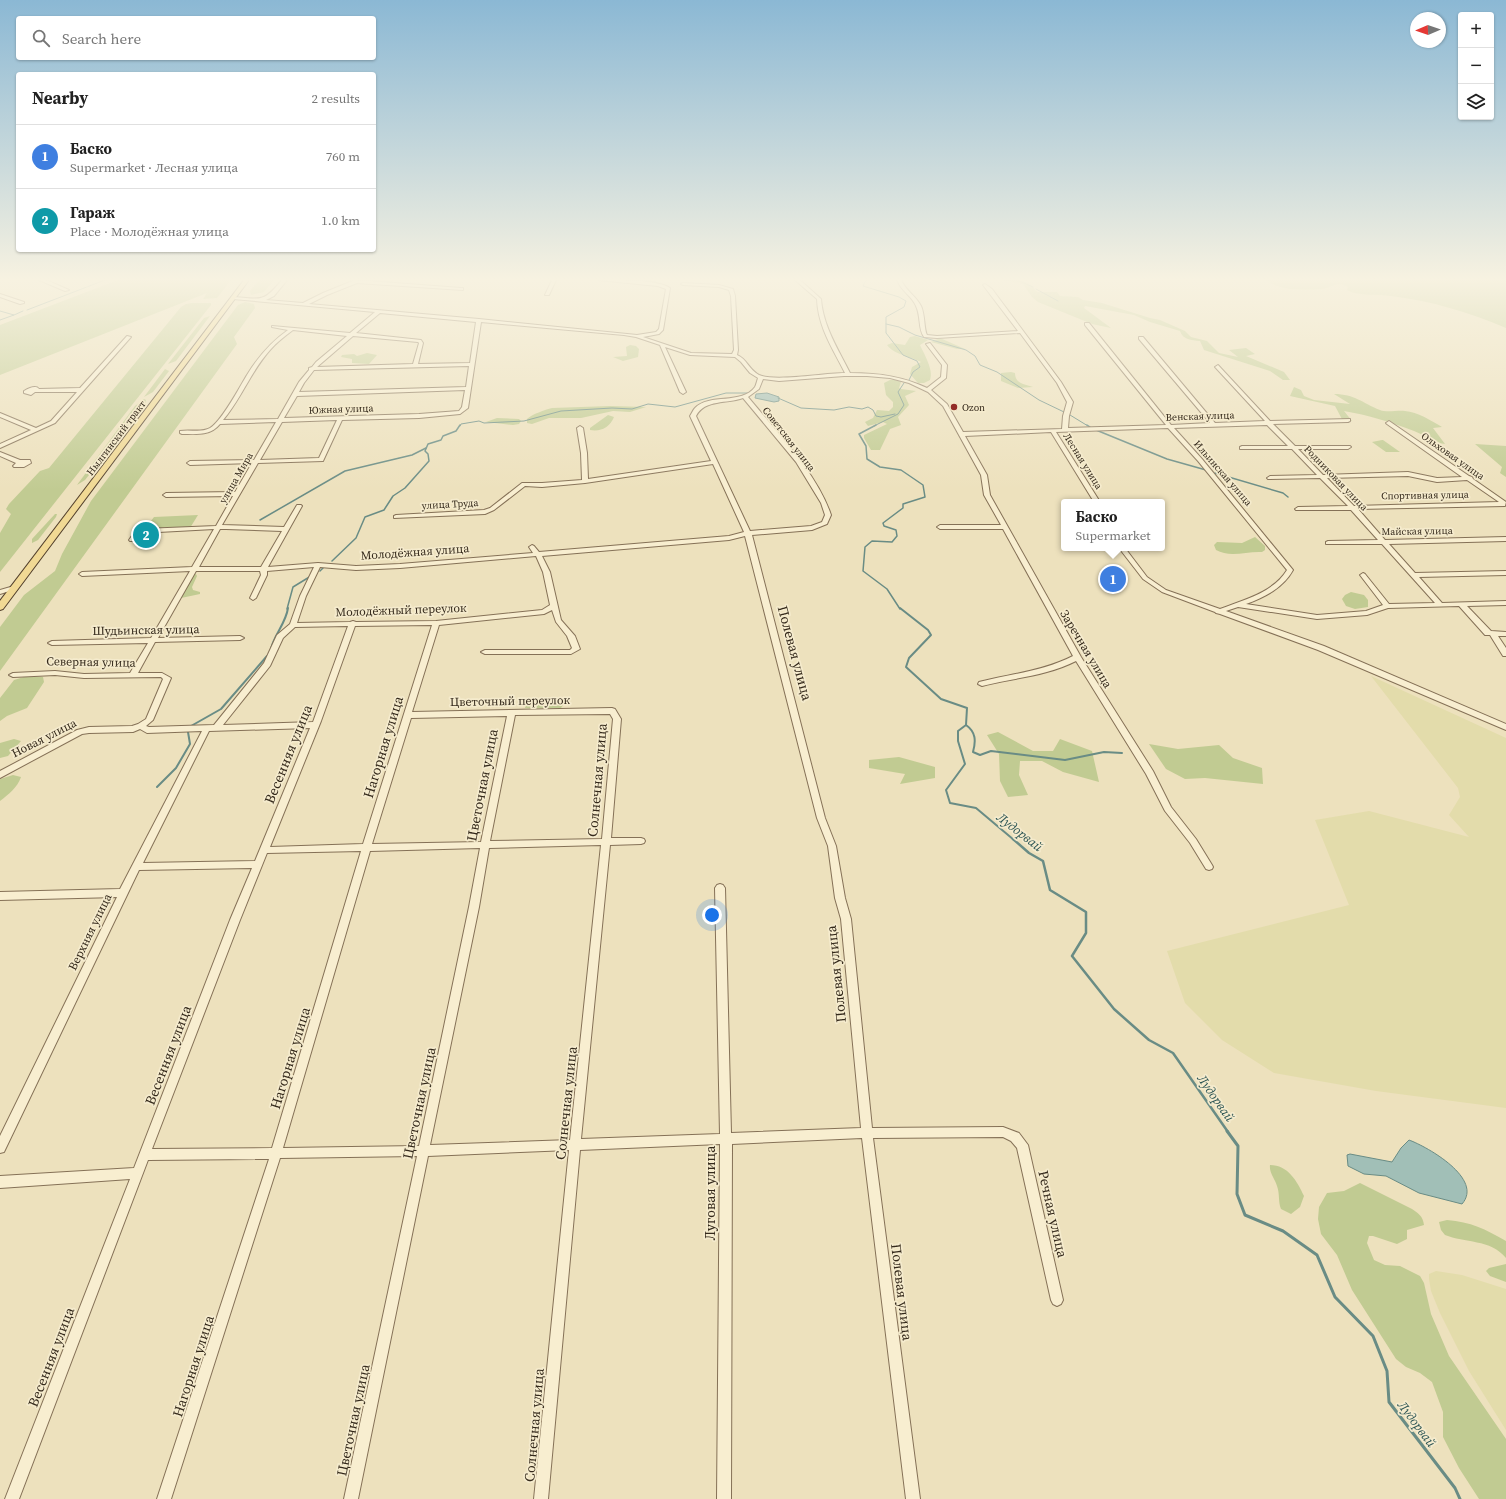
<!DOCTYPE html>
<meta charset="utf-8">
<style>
body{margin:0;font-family:"Source Serif 4",serif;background:#f2f2f2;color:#222}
.controls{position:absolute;right:12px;top:12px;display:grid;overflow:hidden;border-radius:4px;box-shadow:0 1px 3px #0004}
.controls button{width:36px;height:36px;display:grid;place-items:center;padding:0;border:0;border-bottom:1px solid #e0e0e0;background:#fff;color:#222;font:20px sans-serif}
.compass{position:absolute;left:1410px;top:12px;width:36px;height:36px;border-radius:50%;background:#fff;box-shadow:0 1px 3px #0004;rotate:268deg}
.you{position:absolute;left:712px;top:915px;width:14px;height:14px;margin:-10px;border:3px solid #fff;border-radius:50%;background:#1a73e8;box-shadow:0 0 0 6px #1a73e833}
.badge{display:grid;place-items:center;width:26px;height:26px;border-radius:50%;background:#0b8043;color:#fff;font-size:13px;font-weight:700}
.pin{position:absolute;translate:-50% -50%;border:2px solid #fff;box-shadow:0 1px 4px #0006}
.popup{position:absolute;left:1061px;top:499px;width:104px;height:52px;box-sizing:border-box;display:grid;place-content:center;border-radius:4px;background:#fff;filter:drop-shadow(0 1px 3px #0005);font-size:13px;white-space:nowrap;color:#767676}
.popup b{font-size:15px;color:#222}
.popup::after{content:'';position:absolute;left:50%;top:100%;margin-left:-8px;border:8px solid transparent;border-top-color:#fff}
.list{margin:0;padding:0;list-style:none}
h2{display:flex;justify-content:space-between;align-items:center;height:52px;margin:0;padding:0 16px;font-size:17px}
h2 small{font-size:13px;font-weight:400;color:#767676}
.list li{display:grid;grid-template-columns:26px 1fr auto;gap:12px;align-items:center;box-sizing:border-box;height:64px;padding:0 16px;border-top:1px solid #e0e0e0}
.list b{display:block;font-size:15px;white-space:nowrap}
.list p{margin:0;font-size:13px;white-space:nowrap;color:#767676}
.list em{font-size:13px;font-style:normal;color:#767676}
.icon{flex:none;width:22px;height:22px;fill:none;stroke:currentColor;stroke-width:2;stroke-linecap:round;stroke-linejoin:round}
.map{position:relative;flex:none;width:1506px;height:1499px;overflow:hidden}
.search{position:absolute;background:#fff;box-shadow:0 1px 3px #0004;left:16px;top:16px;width:360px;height:44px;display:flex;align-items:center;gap:10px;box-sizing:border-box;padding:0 14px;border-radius:4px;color:#767676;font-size:15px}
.panel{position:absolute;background:#fff;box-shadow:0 1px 3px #0004;left:16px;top:72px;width:360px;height:180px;border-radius:4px}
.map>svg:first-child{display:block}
.farmland{fill:#e3dcab}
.green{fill:#c1cb92}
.water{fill:#a1bfb7;stroke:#698c85}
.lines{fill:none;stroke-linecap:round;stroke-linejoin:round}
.stream-far4{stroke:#698c85;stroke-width:1}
.stream-far3{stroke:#698c85;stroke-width:1.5}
.stream-far2{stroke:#698c85;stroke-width:2}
.stream-far1{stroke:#698c85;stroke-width:2.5}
.stream{stroke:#698c85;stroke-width:3}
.minor-casing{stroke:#857157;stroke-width:2}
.major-casing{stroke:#523f2b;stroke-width:2}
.minor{fill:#f8eed0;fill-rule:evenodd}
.major{fill:#f1d994;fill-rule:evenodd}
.poi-dot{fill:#932c27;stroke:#f5ebcd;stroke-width:1.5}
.labels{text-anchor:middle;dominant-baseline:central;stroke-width:3.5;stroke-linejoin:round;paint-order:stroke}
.far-poi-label{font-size:10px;fill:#34291b;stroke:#f5ebcd;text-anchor:start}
.far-street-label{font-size:10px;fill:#34291b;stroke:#f5ebcd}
.street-label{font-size:12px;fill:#34291b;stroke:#f5ebcd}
.water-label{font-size:13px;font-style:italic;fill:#2b5453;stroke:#f5ebcd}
.near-street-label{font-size:14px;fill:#34291b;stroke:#f5ebcd}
</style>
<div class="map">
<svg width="1506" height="1499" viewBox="0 0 1506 1499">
<rect width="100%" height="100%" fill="#ede1bd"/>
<!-- farmland -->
<g class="farmland">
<polygon points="1371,676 1506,738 1506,1108 1376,1091 1274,1073 1222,1040 1185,1003 1167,951 1349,905 1315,820 1369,811 1469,837 1449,815 1460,797 1458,788"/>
<polygon points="1436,1271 1462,1275 1506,1289 1506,1430 1469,1371 1440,1313 1431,1291 1429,1279 1429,1274"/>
</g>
<!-- green -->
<g class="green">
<polygon points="118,280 231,280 217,298 203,299 207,293 0,375 0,325"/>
<polygon points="259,280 274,280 264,292 251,295 250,291"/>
<path d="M1003 280C1020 280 1026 278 1037 292H1057L1060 296 1078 297 1083 300 1102 303 1150 318 1160 320 1185 331 1191 337 1207 341 1219 353 1238 357 1229 350 1246 348 1255 354 1246 356 1284 372 1290 380H1283L1270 371 1204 350 1200 341C1191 340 1183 340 1180 331L1150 322 1134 315 1085 306 1084 308 1111 328 1092 324 1038 302 1032 297 1023 284Z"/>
<path d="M1267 280H1506V328C1469 312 1431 301 1391 296 1378 294 1364 296 1351 292L1347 290 1348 287C1338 280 1331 288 1321 289 1306 290 1278 291 1267 280Z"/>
<polygon points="245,302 254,304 255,308 234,337 237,344 0,671 0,627 24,595 55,571 62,554 91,501 238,305"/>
<polygon points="192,303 211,303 211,305 0,572 0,533 11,514 6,509 9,504 40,471 49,468 181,307 186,304"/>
<polygon points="210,316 176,361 168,364 204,318"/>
<path d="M915 336 928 340 920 345C924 354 934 370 930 380L924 383H918L910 374 912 367 921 362C911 357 893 354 887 345L892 343 905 345 910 337Z"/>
<polygon points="940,338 965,349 957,349 931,342"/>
<polygon points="630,345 636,346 639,349 638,357 623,361 613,357 627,356 626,347"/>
<polygon points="367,353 377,355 369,364 352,363 352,359 341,357 342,355 354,354 357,356"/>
<polygon points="165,369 169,371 153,392 144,397"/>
<path d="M1011 372 1015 373C1015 384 1025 384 1033 387L1018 388 1001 381V373Z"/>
<polygon points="896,380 901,382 899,388 901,389 916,391 905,396 909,405 898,417 901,425 890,429 880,450 871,450 864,438 864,435 887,424 883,422 868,426 865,422 873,418 877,410 889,411 893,407 893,402 886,395 884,383 890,380"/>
<path d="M1294 387 1301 390 1304 396 1314 400 1350 404 1334 394C1355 394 1362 403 1380 410 1387 413 1397 410 1405 411 1418 412 1430 420 1442 427L1433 428 1445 444C1433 443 1425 435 1414 431 1391 422 1368 415 1344 411L1352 421H1343L1335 406 1290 396Z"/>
<polygon points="144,399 146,400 145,404 85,480 77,485 135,406"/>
<path d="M610 406 646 407 630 412 613 411 581 418H549L532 424 527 423V419C532 414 545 410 552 408Z"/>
<path d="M608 415 614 417C610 427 601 432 590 430V428Z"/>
<polygon points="497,418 519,419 521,421 519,424 513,425 486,422"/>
<polygon points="1382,440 1383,440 1400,452 1386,452 1372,442"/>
<polygon points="1475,444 1506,446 1506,477 1500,473 1502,467"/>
<polygon points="55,514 57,514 56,517 38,540 32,543 32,539"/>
<polygon points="198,515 190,528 145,529 154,517"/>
<path d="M1255 537 1265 546V550L1262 552C1247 551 1230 558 1216 550L1214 545 1217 542 1242 543Z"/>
<polygon points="196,574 197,576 192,587 193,590 200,592 200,594 181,598 193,575"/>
<polygon points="1351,592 1364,595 1368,600 1368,607 1355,609 1346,606 1342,599 1345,595"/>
<polygon points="27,676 43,677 44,682 27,708 7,716 0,721 0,698 14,680"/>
<polygon points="530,702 560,702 564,704 561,708 525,708 526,704"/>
<polygon points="998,732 1033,751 1053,751 1060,739 1092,751 1099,782 1063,772 1042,761 1020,761 1019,775 1028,795 1008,797 1000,781 999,754 987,735"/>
<polygon points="14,739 21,741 8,756 0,758 0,743"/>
<polygon points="1149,744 1178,749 1219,745 1233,758 1262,768 1263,784 1205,778 1185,779 1166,769"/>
<polygon points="899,757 935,767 935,778 900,784 905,774 869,768 869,760"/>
<path d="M13 775 21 777C17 788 9 794 0 801V779Z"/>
<path d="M1270 1165C1288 1165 1297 1181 1304 1196L1300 1207 1291 1214 1281 1209C1278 1202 1280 1194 1277 1186 1275 1179 1269 1173 1270 1165Z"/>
<path d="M1360 1183 1412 1209C1418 1213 1423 1216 1424 1225L1407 1230V1239L1397 1244 1373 1236H1369L1367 1243 1374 1260 1385 1265 1400 1266 1420 1276 1424 1283 1431 1314 1449 1356 1506 1439V1499H1479L1459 1468 1443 1437V1412L1432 1382 1420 1373 1406 1367 1396 1359 1352 1290 1337 1255 1321 1234 1318 1219 1319 1207 1327 1193 1344 1191Z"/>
<path d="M1447 1220C1471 1222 1485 1229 1506 1241V1258C1491 1239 1464 1243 1445 1235L1441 1230 1439 1222Z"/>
<polygon points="1506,1264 1506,1282 1490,1276 1486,1271 1489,1268"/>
</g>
<!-- water -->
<g class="water">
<polygon points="767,393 779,397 779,401 774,402 755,398 756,394"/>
<path d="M1409 1140C1428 1147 1484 1179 1462 1204L1419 1193 1386 1176 1364 1174 1348 1166 1347 1155 1350 1154 1392 1162 1401 1148Z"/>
</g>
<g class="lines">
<!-- stream-far4 -->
<g class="stream-far4">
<polyline points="866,280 863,286 899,297 906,301 904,307 886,317 886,333 903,355 917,361 920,367 913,372 909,380"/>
<polyline points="1017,280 1033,287"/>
<polyline points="1036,289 1058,301"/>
<polyline points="27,310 105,280"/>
<polyline points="0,311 14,315 0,320"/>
<polyline points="14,315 23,311"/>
<polyline points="886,324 899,327 915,335 966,350 975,356 980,365 997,372 1039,400 1064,412"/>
<polyline points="778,398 801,408 834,410 849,407 862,409 868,407 873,410 876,416 881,417 895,414"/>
<polyline points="1070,415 1088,426"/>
<polyline points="460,426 461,424 479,421 484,423 524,421 561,411 612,408 632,409 648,404 675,407 726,393 748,393"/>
<polyline points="874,426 898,414 904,405 898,392 904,383"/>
</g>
<!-- stream-far3 -->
<g class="stream-far3">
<polyline points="876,425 859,434 866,446 867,459 880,467 901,470 923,485 925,497 903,504 903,508 883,523 884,526 896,530 897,536 892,542 872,541 865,547 863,571 887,589 900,609"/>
<polyline points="1087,425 1090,427"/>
<polyline points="1096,430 1167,459 1206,470"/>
<polyline points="1215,473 1283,493 1288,497"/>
<polyline points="260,520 345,471 412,455 426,448"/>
<polyline points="332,561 356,538 365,517 384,510 393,496 405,488 429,461 428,454 425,451 428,444 441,440 443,436 456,431 460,425"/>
<polyline points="320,571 323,568"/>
<polyline points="287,609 293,587 311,576"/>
</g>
<!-- stream-far2 -->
<g class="stream-far2">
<polyline points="900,608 928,630 931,635 909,658 906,667 941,699 967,708 966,725 958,731 958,741 965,764 946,790 950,803 976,808 1014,840"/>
<path d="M271 649C274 635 286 623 288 608"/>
<path d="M966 725C976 732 976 741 973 752L980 755 991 751 1065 760 1104 752 1122 753"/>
<polyline points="191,726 221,709 267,656"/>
<polyline points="157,787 176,768 190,744 188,732"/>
</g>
<!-- stream-far1 -->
<polyline class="stream-far1" points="1013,839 1029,853 1043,861 1050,890 1086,912 1086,933 1072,956 1114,1009 1149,1040 1173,1053 1228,1132"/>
<!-- stream -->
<polyline class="stream" points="1227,1131 1238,1146 1237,1194 1245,1215 1283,1231 1317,1255 1335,1297 1373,1336 1387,1371 1389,1402 1455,1488 1460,1499"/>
<defs>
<g id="minor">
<polygon points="39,280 46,280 69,290 65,291"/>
<path d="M282 280H287L274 296 266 300 303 303 323 293 355 280 461 288H463V290L357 283 327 295 309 304 479 319 637 335 656 332 659 329 666 289 658 286 598 280C616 280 656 279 670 288L663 330 659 334 643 337 691 353 732 354 734 350 731 296 729 290 719 287 683 285 681 284 683 283 719 285 733 289 735 296 738 350 737 355C747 359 749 370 759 375 775 382 825 373 845 373 833 349 818 327 817 299L795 280H800L821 299C823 326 838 349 850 373 877 373 902 376 927 388L941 377 942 365 926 344 930 343 947 365 946 378 931 390 947 404 963 432 1062 429 1063 416 1067 402 1057 383 1020 333 937 338 924 337C918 329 921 316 916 306 912 296 901 291 897 280H901C906 291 916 296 921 306 925 314 924 330 927 335L937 336 1018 331 983 285 985 284 992 289 1061 382 1073 402 1069 416 1068 428 1166 425 1085 325V323H1089L1171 425 1210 423 1139 339V337H1143L1215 423 1265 421 1216 368 1215 367 1218 365 1270 421 1350 419V421L1348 422 1273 424 1295 446H1350L1351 447 1348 449H1298L1323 475 1408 472 1437 478 1462 477 1387 424 1386 423 1389 421 1469 476 1472 477 1473 479 1506 502 1505 506 1358 509 1385 540 1506 537V541L1389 544 1415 573 1506 571V575L1419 577 1442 603 1506 601V605L1467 606 1491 631 1506 632V636H1498L1506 648V656H1503L1490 635H1485L1459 606 1388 608 1367 615 1317 619 1238 607 1226 611 1324 646 1506 724V730L1318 650 1220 614 1216 613 1215 612 1162 592 1143 579 1119 548H1125L1147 577 1166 590 1220 609C1243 600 1273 593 1287 570L1198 461 1168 428 1056 432 1100 502H1094L1051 432 965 436 987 475 990 495 1081 657 1153 771 1171 807 1196 839 1212 865 1213 867 1212 869 1209 870 1206 869 1190 843 1165 811 1146 774 1076 661C1047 676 1013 678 982 686L978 684 979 682C1010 674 1044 671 1073 656L1003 529H940L937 527 940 525H1001L984 495 981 475 943 406 928 392 909 383 890 378 867 376H844L779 381 763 379 759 389 748 397C776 431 817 473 831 515L827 524 812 530 752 535 825 818 836 846 845 898 851 919 872 1128 1003 1127 1019 1133 1028 1145 1063 1300 1061 1304 1057 1306 1053 1304 1051 1300 1017 1148 1011 1141 1003 1137 873 1138 920 1499H906L862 1138 732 1144 731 1499H717L720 1144 580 1150 548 1499H534L569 1150 428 1156 358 1499H344L417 1156 280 1158 171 1499H157L269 1159 148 1160 19 1499H5L130 1179 0 1188V1176L134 1168 230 920 252 868 139 870 4 1152 0 1153V1136L117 897 0 900V892L120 889 202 731 147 733 140 729 133 732 89 733 82 734 0 778V771L77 730 89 727 132 726 138 724 146 719 163 679 161 677 84 678 55 675 13 677 9 675 13 673 55 671 84 674 130 673 148 643 52 645 48 643 52 641 151 638 190 571 82 576 79 574 82 572 192 567 214 529 140 533 134 541H130L129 540 141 523 143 522 146 524 143 529 216 526 233 496 166 497 163 495 166 493 235 492 252 463 190 465 187 463 190 461 254 460 276 422 220 424C210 436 197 434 182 434L180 433V431C190 429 201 433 210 428 222 421 239 388 247 375 258 357 271 342 288 330L272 327V326L350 333 375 312 233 299 231 298 233 297C262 299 263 303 282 280ZM380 313 476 322 470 363 418 364 423 343 421 340 356 333ZM481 322 624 335 636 337 660 345 680 392 683 394 686 392 665 347 690 355 735 357 741 362 750 373 758 378C757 381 756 385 755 387 742 405 709 393 695 408 693 410 692 413 690 416L711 461 588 479 587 453 583 428 580 426 577 428 581 453 582 480 542 483H522L490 508 484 510 396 515 394 516V518L485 514 494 510 525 486 542 487 585 483 713 464 744 532 729 536 539 552 534 546 532 545 529 547 533 553 400 564 356 566 318 563 268 567 302 506 301 505H297L284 527 222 525 258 463 323 461 342 420 419 418 460 414 468 408ZM293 330 347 336 316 362 312 367 309 368V370L299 382 278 419 223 420C241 399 251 371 270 350 277 342 285 336 293 330ZM353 336 418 342 419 343 413 364 317 367ZM469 366 466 387 299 392 304 383 314 370ZM465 390 462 407 459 411 419 414 284 418 297 396ZM743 398 796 462 821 503 825 515 822 522 811 526 750 531 696 416C705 399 727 404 743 398ZM337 420 319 458 260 460 282 422ZM1267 425 1288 446H1242L1240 447V449H1292L1317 475 1270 476 1267 478 1268 479 1320 478 1348 506 1298 507 1295 509 1296 510H1351L1378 540 1328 541 1326 542V544H1382L1435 603 1389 604 1365 574 1363 573 1360 575 1383 605 1366 611 1317 615 1246 604C1265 597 1283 588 1293 570L1202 459 1174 428ZM1408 476 1437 482 1467 480 1499 502 1354 506 1327 478ZM220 529H226L282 531 261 567H199ZM745 536 817 818 828 846 835 898 841 919 861 1128 731 1133 725 888 723 885 720 884 717 885 715 888 720 1134 581 1139 610 845 641 844 644 843 645 841 644 839 641 838H611L621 719 615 709 612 708 412 712 439 625 544 614 552 610 556 622 567 636 572 648 570 650H485L481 652 485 654H571L580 649 575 636 561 620 550 572 542 556 729 540ZM536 556 543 572 550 605 542 610 436 621 356 622 353 621 350 622 297 623 306 596 320 567 356 570 400 568ZM314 567 300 596 290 624 277 635 264 663 214 725 149 727 146 726 153 720 171 678 162 673H138L155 642 240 640 244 638 240 636 158 638 196 571H260L261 575 250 598 253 600 256 598 267 575V571ZM432 625 363 844 270 847 321 721 355 626ZM348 626 313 722 223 725 270 666 283 638 295 627ZM610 714 613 719 602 839 490 841 515 715ZM507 716 481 842 372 844 411 718ZM310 728 255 861 143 863 209 731ZM601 845 570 1140 430 1145 479 907 489 848ZM480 848 469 907 419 1146 283 1148 370 851ZM361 851 272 1148 152 1149 240 920 267 853Z"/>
<polygon points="552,280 556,280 549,295 545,295"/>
<polygon points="0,294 24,302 24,303 20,304 0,297"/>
<path d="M127 336 131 337 55 423 0 448V444L31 430 0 417V413L36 428 51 421 77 392H35L31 395 24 393V391C29 388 36 385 39 389L80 388Z"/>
<polygon points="0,452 20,460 30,460 31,463 24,467 14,467 13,466 16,463 0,456"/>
<polygon points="14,586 17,588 16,589 0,594 0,590"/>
</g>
<polygon id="major" points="244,280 249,280 3,609 0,610 0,601"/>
</defs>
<!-- minor casing -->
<use href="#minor" class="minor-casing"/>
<!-- major casing -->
<use href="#major" class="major-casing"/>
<!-- minor -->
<use href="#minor" class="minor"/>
<!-- major -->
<use href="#major" class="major"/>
</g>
<!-- sky -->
<linearGradient id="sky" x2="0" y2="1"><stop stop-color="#8bb8d4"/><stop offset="0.57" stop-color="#f7f2e1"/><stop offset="1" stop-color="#f7f2e1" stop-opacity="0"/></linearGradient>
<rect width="1506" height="490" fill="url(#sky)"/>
<!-- markers -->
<circle class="poi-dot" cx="954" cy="407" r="4"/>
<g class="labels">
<!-- far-poi labels -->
<g class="far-poi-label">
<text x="962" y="407">Ozon</text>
</g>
<!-- far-street labels -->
<g class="far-street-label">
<text transform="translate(341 409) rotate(-2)">Южная улица</text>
<text transform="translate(1200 416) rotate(-2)">Венская улица</text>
<text transform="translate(116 438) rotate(-53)">Нылгинский тракт</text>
<text transform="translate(789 439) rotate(52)">Советская улица</text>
<text transform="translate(1453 456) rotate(35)">Ольховая улица</text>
<text transform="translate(1083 461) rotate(58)">Лесная улица</text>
<text transform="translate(1223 473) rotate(49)">Ильинская улица</text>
<text transform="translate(236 478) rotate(-60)">улица Мира</text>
<text transform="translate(1336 478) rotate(46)">Родниковая улица</text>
<text transform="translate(1425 495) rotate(-1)">Спортивная улица</text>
<text transform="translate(450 504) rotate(-3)">улица Труда</text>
<text transform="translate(1417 531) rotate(-1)">Майская улица</text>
</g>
<!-- street labels -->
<g class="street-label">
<text transform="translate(415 552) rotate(-4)">Молодёжная улица</text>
<text transform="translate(401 610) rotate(-2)">Молодёжный переулок</text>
<text transform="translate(146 630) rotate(-1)">Шудьинская улица</text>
<text transform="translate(1086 649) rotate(59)">Заречная улица</text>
<text transform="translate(91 662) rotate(1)">Северная улица</text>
<text transform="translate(510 701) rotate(-1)">Цветочный переулок</text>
<text transform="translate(44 738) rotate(-27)">Новая улица</text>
<text transform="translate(90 932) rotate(-64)">Верхняя улица</text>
</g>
<!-- water labels -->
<g class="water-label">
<text transform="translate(1020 832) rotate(38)">Лудорвай</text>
<text transform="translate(1216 1098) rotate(55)">Лудорвай</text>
<text transform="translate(1417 1424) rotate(53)">Лудорвай</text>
</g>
<!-- near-street labels -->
<g class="near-street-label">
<text transform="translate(795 653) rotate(75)">Полевая улица</text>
<text transform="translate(383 747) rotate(-73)">Нагорная улица</text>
<text transform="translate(288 754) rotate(-68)">Весенняя улица</text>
<text transform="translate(597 780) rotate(-85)">Солнечная улица</text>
<text transform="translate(482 785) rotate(-79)">Цветочная улица</text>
<text transform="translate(836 974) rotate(-96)">Полевая улица</text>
<text transform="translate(168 1055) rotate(-69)">Весенняя улица</text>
<text transform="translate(290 1058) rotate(-73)">Нагорная улица</text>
<text transform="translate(419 1103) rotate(-78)">Цветочная улица</text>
<text transform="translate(566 1103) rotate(-84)">Солнечная улица</text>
<text transform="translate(710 1193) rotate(-90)">Луговая улица</text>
<text transform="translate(1053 1214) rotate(77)">Речная улица</text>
<text transform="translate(902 1292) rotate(83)">Полевая улица</text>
<text transform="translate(51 1357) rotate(-69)">Весенняя улица</text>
<text transform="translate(193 1366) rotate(-72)">Нагорная улица</text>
<text transform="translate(353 1420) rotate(-78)">Цветочная улица</text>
<text transform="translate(534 1425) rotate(-85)">Солнечная улица</text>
</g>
</g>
</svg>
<div class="controls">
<button>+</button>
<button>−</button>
<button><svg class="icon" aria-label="layers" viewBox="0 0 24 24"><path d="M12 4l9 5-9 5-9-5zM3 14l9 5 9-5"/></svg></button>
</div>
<svg class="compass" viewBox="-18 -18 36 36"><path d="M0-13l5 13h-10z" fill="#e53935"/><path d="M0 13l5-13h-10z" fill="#767676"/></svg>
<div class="you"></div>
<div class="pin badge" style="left:1113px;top:579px;background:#3f7fe0">1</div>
<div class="popup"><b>Баско</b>Supermarket</div>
<div class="pin badge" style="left:146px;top:535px;background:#0f9aa8">2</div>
<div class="search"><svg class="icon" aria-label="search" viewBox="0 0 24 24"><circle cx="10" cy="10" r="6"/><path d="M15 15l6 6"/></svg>Search here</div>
<section class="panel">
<h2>Nearby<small>2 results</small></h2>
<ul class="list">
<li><span class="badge" style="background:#3f7fe0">1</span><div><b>Баско</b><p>Supermarket · Лесная улица</p></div><em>760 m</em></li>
<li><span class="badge" style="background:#0f9aa8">2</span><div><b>Гараж</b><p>Place · Молодёжная улица</p></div><em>1.0 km</em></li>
</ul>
</section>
</div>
